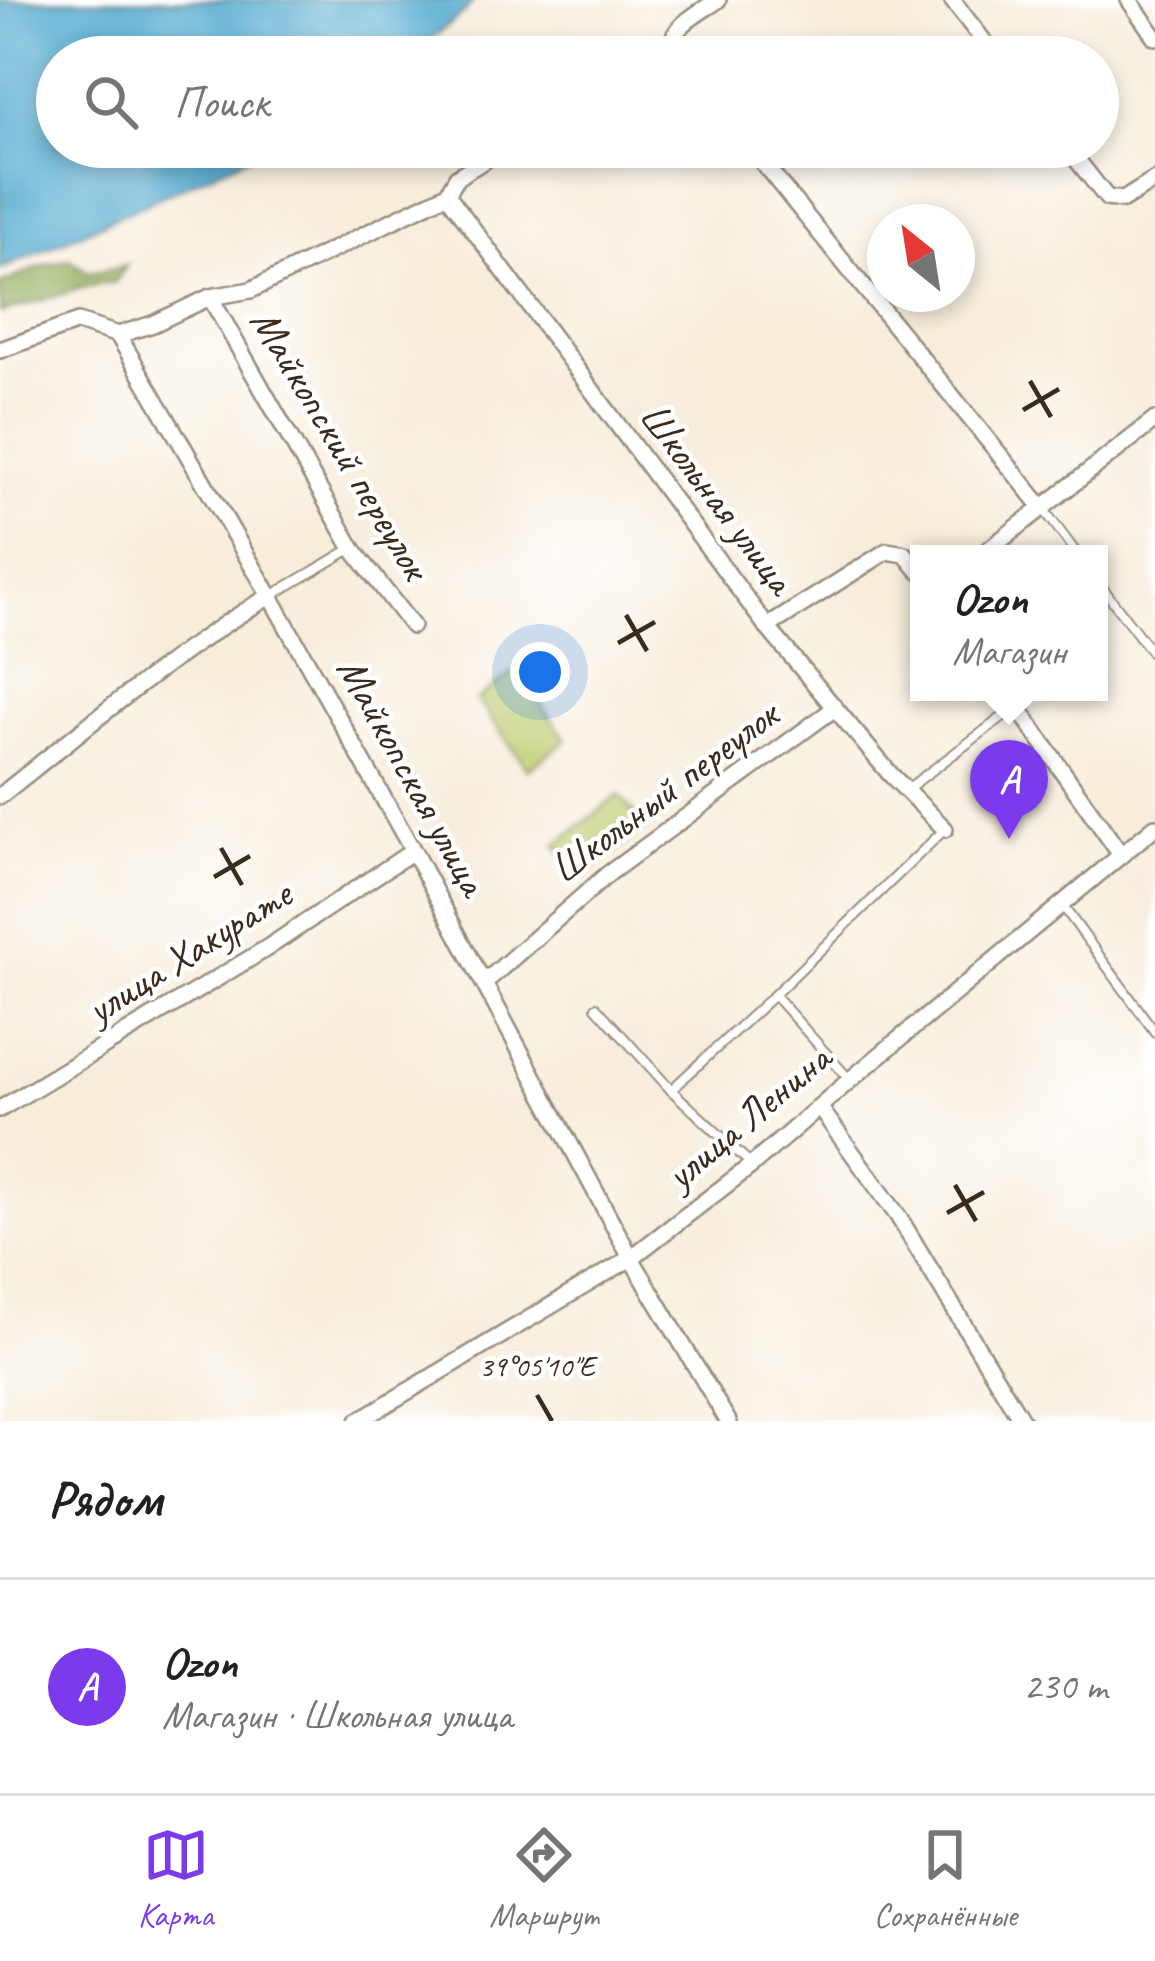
<!DOCTYPE html>
<html lang="ru">
<meta charset="utf-8">
<style>
body{margin:0;font-family:Caveat,sans-serif;background:#f2f2f2;color:#202124}
.compass{position:absolute;left:867px;top:204px;width:108px;height:108px;border-radius:50%;background:#fff;box-shadow:0 6px 18px #0003;rotate:330deg}
.you{position:absolute;left:540px;top:672px;width:42px;height:42px;margin:-30px;border:9px solid #fff;border-radius:50%;background:#1a73e8;box-shadow:0 0 0 18px #1a73e833}
.badge{display:grid;place-items:center;width:78px;height:78px;border-radius:50%;background:#7c3aed;color:#fff;font-size:39px;font-weight:700}
.pin{position:absolute;translate:-50% -99px;filter:drop-shadow(0 3px 6px #0008)}
.pin::after{content:'';position:absolute;top:63px;width:42px;height:36px;background:inherit;clip-path:polygon(0 0,100% 0,50% 100%)}
.popup{position:absolute;left:910px;top:545px;width:198px;height:156px;box-sizing:border-box;display:grid;place-content:center;border-radius:0px;background:#fff;filter:drop-shadow(0 3px 9px #0005);font-size:39px;white-space:nowrap;color:#757577}
.popup b{font-size:45px;color:#202124}
.popup::after{content:'';position:absolute;left:50%;top:100%;margin-left:-24px;border:24px solid transparent;border-top-color:#fff}
.list{margin:0;padding:0;list-style:none}
h2{display:flex;justify-content:space-between;align-items:center;height:156px;margin:0;padding:0 48px;font-size:51px}
h2 small{font-size:39px;font-weight:400;color:#757577}
.list li{display:grid;grid-template-columns:78px 1fr auto;gap:36px;align-items:center;box-sizing:border-box;height:216px;padding:0 48px;border-top:3px solid #e0e0e0}
.list b{display:block;font-size:45px;white-space:nowrap}
.list p{margin:0;font-size:39px;white-space:nowrap;color:#757577}
.list em{font-size:39px;font-style:normal;color:#757577}
.icon{flex:none;width:66px;height:66px;fill:none;stroke:currentColor;stroke-width:2;stroke-linecap:round;stroke-linejoin:round}
.map{position:relative;flex:none;width:1155px;height:1421px;overflow:hidden}
.search{position:absolute;background:#fff;box-shadow:0 6px 18px #0003;left:36px;right:36px;top:36px;height:132px;display:flex;align-items:center;gap:30px;box-sizing:border-box;padding:0 42px;border-radius:66px;color:#757577;font-size:45px}
.sheet{height:372px;background:#fff}
nav{display:flex;justify-content:space-around;align-items:center;box-sizing:border-box;height:168px;border-top:3px solid #e0e0e0;background:#fff;font-size:33px;color:#757577}
nav a{display:grid;justify-items:center;gap:6px}
nav .on{color:#7c3aed}
.map>svg:first-child{display:block}
.green{fill:#becc6e;stroke:#7c7b46;stroke-width:3}
.forest{fill:#96b061;stroke:#686d40;stroke-width:3}
.water{fill:#52aacf;stroke:#466a76;stroke-width:3}
.lines{fill:none;stroke-linecap:round;stroke-linejoin:round}
.service-casing{stroke:#998c7c;stroke-width:12}
.minor-casing{stroke:#998c7c;stroke-width:20}
.service{stroke:#fff;stroke-width:8}
.minor{stroke:#fff;stroke-width:15}
.ticks{fill:none;stroke:#3b2a1e;stroke-width:4.5}
.labels{text-anchor:middle;dominant-baseline:central;stroke-width:9;stroke-linejoin:round;paint-order:stroke}
.street-label{font-size:42px;fill:#3b2a1e;stroke:#fff}
.ticks-label{font-size:30px;text-anchor:middle;fill:#3b2a1e;stroke:#fff;stroke-width:9;stroke-linejoin:round;paint-order:stroke}
</style>
<div class="map">
<svg width="1155" height="1421" viewBox="0 0 1155 1421">
<rect width="100%" height="100%" fill="#fff"/>
<filter id="ink" filterUnits="userSpaceOnUse"><feTurbulence type="fractalNoise" baseFrequency=".00833" numOctaves="2"/><feDisplacementMap in="SourceGraphic" scale="24" xChannelSelector="R" yChannelSelector="G"/><feConvolveMatrix kernelMatrix="1 2 1 2 8 2 1 2 1" color-interpolation-filters="sRGB"/></filter>
<filter id="wash" filterUnits="userSpaceOnUse"><feTurbulence type="fractalNoise" baseFrequency=".004" numOctaves="4" result="noise"/><feDisplacementMap in="SourceGraphic" scale="48" xChannelSelector="R" yChannelSelector="G"/><feGaussianBlur stdDeviation="2.7" result="paint"/><feColorMatrix in="noise" values="0 0 0 0 0 0 0 0 0 0 0 0 0 0 0 0 0 1.4 0 .05"/><feComposite in="paint" operator="in"/></filter>
<g filter="url(#wash)">
<rect width="100%" height="100%" fill="#f7eddb"/>
<!-- green -->
<g class="green">
<polygon points="515,671 567,740 528,769 477,700"/>
<polygon points="619,795 645,827 582,877 556,845"/>
</g>
<!-- forest -->
<polygon class="forest" points="70,260 89,273 127,265 115,282 88,286 0,313 0,284 45,265"/>
<!-- water -->
<polygon class="water" points="0,0 473,0 465,12 408,57 57,57 57,147 269,147 0,270"/>
</g>
<g filter="url(#ink)">
<g class="lines">
<defs>
<g id="service">
<polyline points="1042,507 1077,554"/>
<polyline points="1099,583 1155,657"/>
<polyline points="271,596 351,549"/>
<polyline points="906,790 1017,706"/>
<polyline points="1062,905 1155,1032"/>
<polyline points="774,995 849,1079"/>
<polyline points="596,1007 671,1090 751,1164"/>
<polyline points="671,1090 774,995 944,830"/>
</g>
<g id="minor">
<polyline points="952,0 996,57"/>
<polyline points="1129,0 1155,37"/>
<path d="M670 48C674 24 699 13 718 0"/>
<polyline points="750,147 1042,507"/>
<polyline points="1067,147 1107,198 1123,200 1155,180"/>
<polyline points="447,194 767,627 891,775 945,829"/>
<polyline points="210,297 353,549 412,626"/>
<polyline points="118,335 270,596 413,851 631,1258 728,1421"/>
<polyline points="118,335 153,324 210,297 251,290 447,194 457,177 506,147"/>
<polyline points="0,350 78,322 118,335"/>
<polyline points="983,554 1155,420"/>
<polyline points="767,627 887,551 905,554 919,571"/>
<polyline points="1007,692 1121,855"/>
<path d="M0 796C88 726 173 653 270 596"/>
<polyline points="484,983 608,874 835,708"/>
<polyline points="819,1107 898,1216 1022,1421"/>
<polyline points="0,1109 264,950 413,851"/>
<polyline points="358,1421 631,1258 752,1165 850,1080 1155,827"/>
</g>
</defs>
<!-- service casing -->
<use href="#service" class="service-casing"/>
<!-- minor casing -->
<use href="#minor" class="minor-casing"/>
<!-- service -->
<use href="#service" class="service"/>
<!-- minor -->
<use href="#minor" class="minor"/>
</g>
</g>
<!-- ticks -->
<path class="ticks" d="M1030 381 1051 417M1023 410 1059 389M626 615 647 651M618 643 655 622M221 848 242 885M214 877 250 856M955 1185 976 1221M947 1213 984 1192M537 1395 552 1421"/>
<g class="labels">
<!-- street labels -->
<g class="street-label">
<text transform="translate(340 444) rotate(59)">Майкопский переулок</text>
<text transform="translate(717 498) rotate(53)">Школьная улица</text>
<text transform="translate(412 776) rotate(61)">Майкопская улица</text>
<text transform="translate(664 792) rotate(-37)">Школьный переулок</text>
<text transform="translate(189 952) rotate(-32)">улица Хакурате</text>
<text transform="translate(748 1117) rotate(-40)">улица Ленина</text>
</g>
</g>
<g class="ticks-label">
<text x="537" y="1376">39°05'10"E</text>
</g>
</svg>
<svg class="compass" viewBox="-18 -18 36 36"><path d="M0-13l5 13h-10z" fill="#e53935"/><path d="M0 13l5-13h-10z" fill="#757577"/></svg>
<div class="you"></div>
<div class="pin badge" style="left:1009px;top:839px">A</div>
<div class="popup"><b>Ozon</b>Магазин</div>
<div class="search"><svg class="icon" aria-label="search" viewBox="0 0 24 24"><circle cx="10" cy="10" r="6"/><path d="M15 15l6 6"/></svg>Поиск</div>
</div>
<section class="sheet">
<h2>Рядом<small></small></h2>
<ul class="list">
<li><span class="badge">A</span><div><b>Ozon</b><p>Магазин · Школьная улица</p></div><em>230 m</em></li>
</ul>
</section>
<nav>
<a class="on"><svg class="icon" aria-label="map" viewBox="0 0 24 24"><path d="M3 6l6-2 6 2 6-2v14l-6 2-6-2-6 2zM9 4v14M15 6v14"/></svg>Карта</a>
<a><svg class="icon" aria-label="directions" viewBox="0 0 24 24"><path d="M12 3l9 9-9 9-9-9zM9 14v-3h6M13 9l2 2-2 2"/></svg>Маршрут</a>
<a><svg class="icon" aria-label="saved" viewBox="0 0 24 24"><path d="M7 4h10v16l-5-4-5 4z"/></svg>Сохранённые</a>
</nav>
